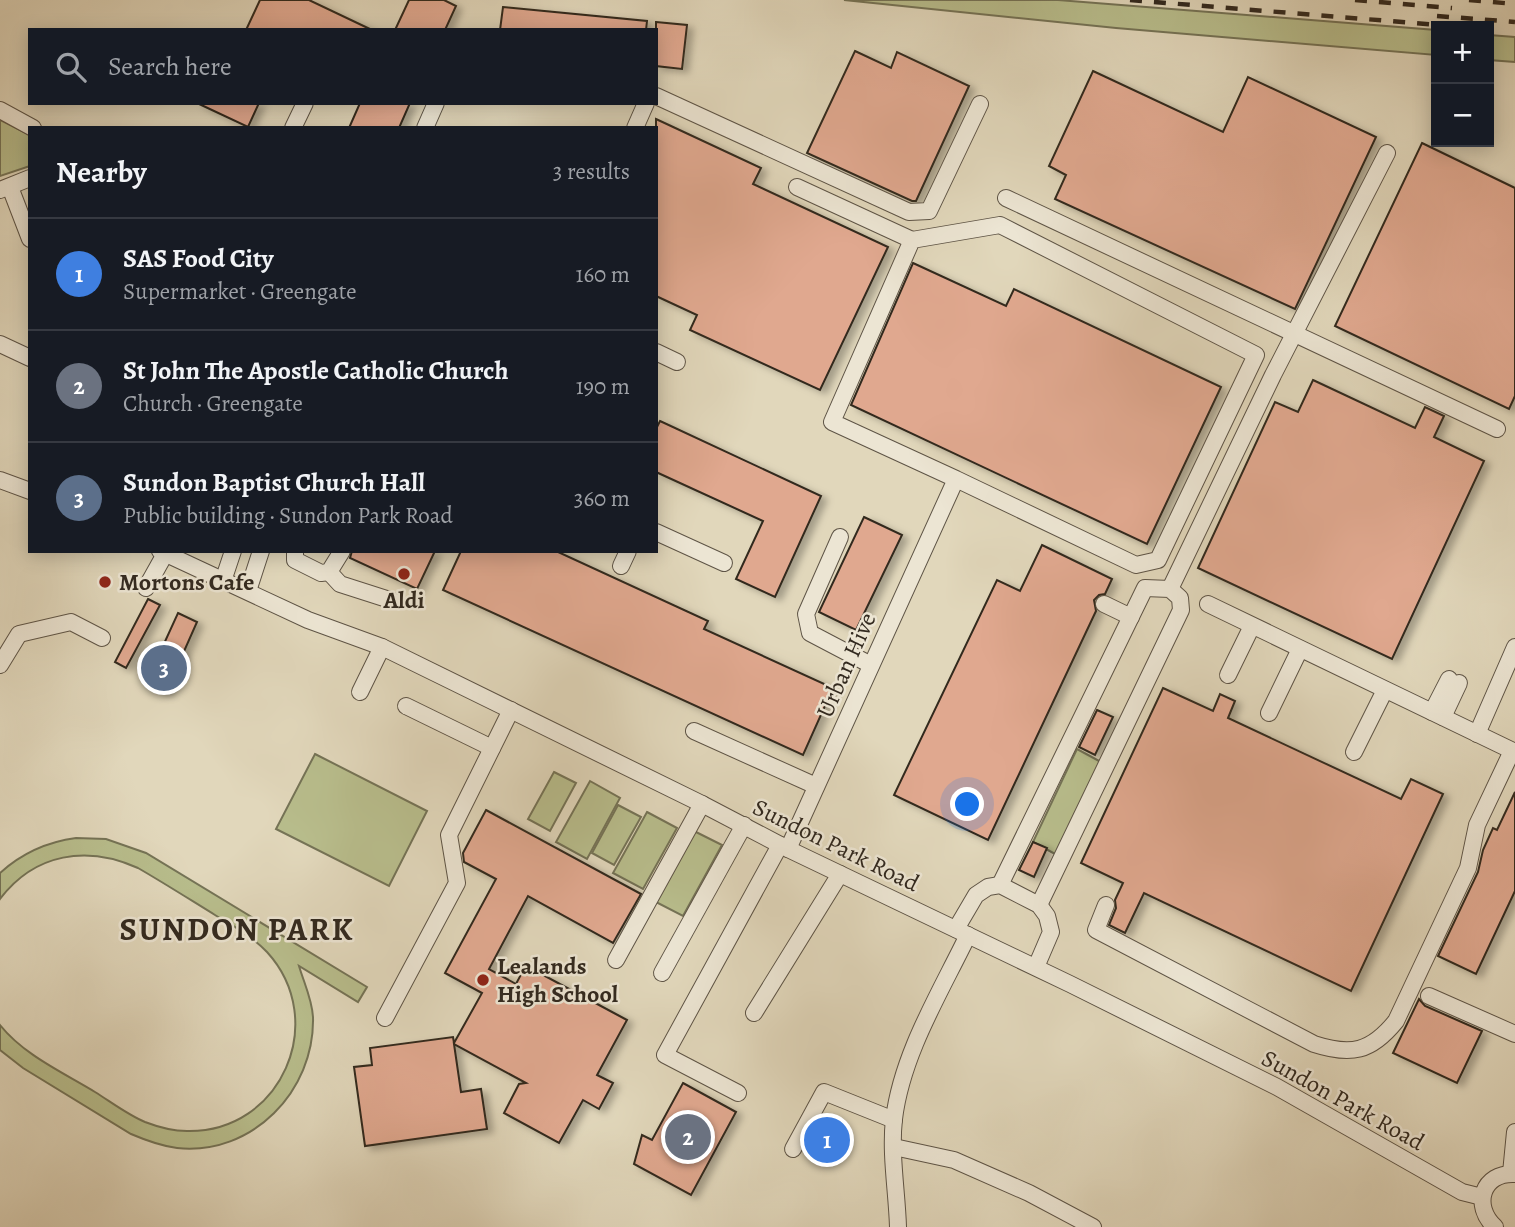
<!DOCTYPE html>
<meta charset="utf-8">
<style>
body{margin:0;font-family:Alegreya,serif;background:#20242c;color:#f1f3f6}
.controls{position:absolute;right:21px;top:21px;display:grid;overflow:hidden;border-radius:0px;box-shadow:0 4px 18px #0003}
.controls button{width:63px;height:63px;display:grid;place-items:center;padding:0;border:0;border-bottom:2px solid #363941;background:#171b24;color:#f1f3f6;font:35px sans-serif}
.you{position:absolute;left:968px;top:805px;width:24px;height:24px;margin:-18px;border:5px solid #fff;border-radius:50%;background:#1a73e8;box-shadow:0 0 0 10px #1a73e833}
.badge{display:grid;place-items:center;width:46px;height:46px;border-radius:50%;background:#7c3aed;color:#fff;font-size:23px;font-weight:700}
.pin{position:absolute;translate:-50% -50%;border:4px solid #fff;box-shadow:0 2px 7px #0006}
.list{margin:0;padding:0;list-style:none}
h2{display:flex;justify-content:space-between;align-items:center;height:91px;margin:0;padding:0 28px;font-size:30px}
h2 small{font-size:23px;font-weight:400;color:#9ea1a6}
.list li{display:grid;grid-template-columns:46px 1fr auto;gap:21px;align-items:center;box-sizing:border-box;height:112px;padding:0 28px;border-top:2px solid #363941}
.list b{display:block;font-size:26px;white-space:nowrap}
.list p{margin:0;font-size:23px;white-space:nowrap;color:#9ea1a6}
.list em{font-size:23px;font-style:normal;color:#9ea1a6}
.icon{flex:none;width:38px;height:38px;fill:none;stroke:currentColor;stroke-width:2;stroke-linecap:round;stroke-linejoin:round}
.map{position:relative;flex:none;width:1515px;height:1227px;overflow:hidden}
.search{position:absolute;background:#171b24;box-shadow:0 4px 18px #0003;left:28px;top:28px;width:630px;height:77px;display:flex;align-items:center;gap:18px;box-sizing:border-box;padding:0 24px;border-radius:0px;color:#9ea1a6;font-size:26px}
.panel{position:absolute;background:#171b24;box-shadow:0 4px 18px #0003;left:28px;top:126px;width:630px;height:427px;border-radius:0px}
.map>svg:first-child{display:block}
.green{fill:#b8bd8c;stroke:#757356;stroke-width:2}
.building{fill:#e0a88f;stroke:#32291f;stroke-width:2;filter:url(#shadow)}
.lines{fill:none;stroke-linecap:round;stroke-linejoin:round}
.minor-casing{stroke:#5e5446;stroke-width:18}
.minor{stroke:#ece5d3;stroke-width:16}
.rail{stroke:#32291f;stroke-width:4.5;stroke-dasharray:12 12;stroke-linecap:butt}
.poi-dot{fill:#8f2418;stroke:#ece5d3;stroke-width:2.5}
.labels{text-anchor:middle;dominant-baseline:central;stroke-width:5;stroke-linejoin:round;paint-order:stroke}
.poi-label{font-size:24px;font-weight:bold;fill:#32291f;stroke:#ece5d3;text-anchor:start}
.street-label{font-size:24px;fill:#32291f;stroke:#ece5d3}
.district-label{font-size:32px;font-weight:bold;letter-spacing:2px;fill:#32291f;stroke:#ece5d3}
</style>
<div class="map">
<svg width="1515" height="1227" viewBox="0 0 1515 1227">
<defs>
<filter id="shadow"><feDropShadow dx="6" dy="3.5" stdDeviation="3.5" flood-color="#0004"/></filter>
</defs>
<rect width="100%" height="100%" fill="#e1d7bb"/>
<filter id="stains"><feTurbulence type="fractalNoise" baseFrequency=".00286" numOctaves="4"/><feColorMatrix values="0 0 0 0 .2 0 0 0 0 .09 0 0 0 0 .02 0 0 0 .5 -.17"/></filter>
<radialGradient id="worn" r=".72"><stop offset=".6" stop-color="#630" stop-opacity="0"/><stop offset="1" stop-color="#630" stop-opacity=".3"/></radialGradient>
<!-- green -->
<g class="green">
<polygon points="844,0 1058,0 1436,30 1436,55 1116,28"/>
<polygon points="1489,35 1515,37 1515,62 1489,60"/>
<polygon points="0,120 30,135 30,166 0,176"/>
<polygon points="1077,749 1101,762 1057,855 1033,842"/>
<polygon points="315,754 427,811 389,886 276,829"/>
<polygon points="554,772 576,783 550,831 528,819"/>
<polygon points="590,781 620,798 587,859 556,842"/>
<polygon points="618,805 641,817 614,865 592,853"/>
<polygon points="647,812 677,828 643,889 613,873"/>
<polygon points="692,830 722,845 683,916 654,901"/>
<path d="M76 838 106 839 146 853 367 987 358 1002 299 966C304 983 312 999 313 1017 315 1091 252 1156 177 1148 161 1146 145 1140 131 1134L23 1068 0 1050V1025C24 1055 62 1072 95 1092 111 1102 128 1115 145 1122 158 1127 173 1131 187 1131 281 1133 330 1021 267 952 252 936 233 926 215 915 189 899 164 883 138 868 87 845 35 853 0 899V873C22 853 46 842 76 838Z"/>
</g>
<!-- building -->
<g class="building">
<polygon points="260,0 309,0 372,30 246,30"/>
<polygon points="409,0 444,0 456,6 445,30 395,30"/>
<polygon points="503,7 647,21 646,30 500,30"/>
<polygon points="656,22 687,25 682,69 656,66"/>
<polygon points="855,51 891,68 897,52 969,86 916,201 912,201 807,153"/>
<polygon points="1093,71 1223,132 1248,77 1376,137 1295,309 1055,199 1066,175 1049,166"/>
<polygon points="197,103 259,103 248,127"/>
<polygon points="360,103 410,103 399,128 349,128"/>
<polygon points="656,119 761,168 753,184 888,247 820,390 690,330 697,315 656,296"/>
<polygon points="1422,143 1515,188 1515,396 1509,409 1335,326"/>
<polygon points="913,263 1006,306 1014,289 1221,387 1147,544 851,405"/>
<polygon points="1313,380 1415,428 1425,407 1444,416 1434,437 1484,461 1392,659 1198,568 1275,402 1298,412"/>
<polygon points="660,421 821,496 775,597 736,579 763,521 656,472 656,429"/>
<polygon points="864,517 902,535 856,630 819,612"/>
<polygon points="1042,545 1112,579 1105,594 1099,595 1094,600 1096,611 988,840 894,795 997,580 1020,591"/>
<polygon points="352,551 435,551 417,589 350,558"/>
<polygon points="461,551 556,551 708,621 704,629 833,688 803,755 443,590"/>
<polygon points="148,599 160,605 126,668 115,662"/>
<polygon points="178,613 197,622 166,692 146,683"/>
<polygon points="1163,688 1213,711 1220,694 1235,701 1228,718 1401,799 1411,779 1443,794 1351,991 1144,893 1125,933 1109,925 1116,908 1115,900 1123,883 1081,863"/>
<polygon points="1097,710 1113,717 1095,755 1079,747"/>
<polygon points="1515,792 1515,891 1476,974 1438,956 1478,872 1483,850 1493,828 1497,830"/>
<polygon points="486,810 641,894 613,943 528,896 489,969 516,984 525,967 532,969 627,1020 597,1075 613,1083 599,1109 583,1100 559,1143 504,1113 519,1084 526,1083 454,1044 461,1092 481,1089 487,1129 365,1146 354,1067 372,1065 370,1048 453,1037 454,1043 482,993 445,973 496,879 464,862 463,853"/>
<polygon points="1033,842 1047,848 1034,877 1019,870"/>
<polygon points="1419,999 1425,1006 1482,1031 1457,1083 1393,1053"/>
<polygon points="683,1083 736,1112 691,1195 634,1164 642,1135 652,1140"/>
</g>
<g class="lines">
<defs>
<g id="minor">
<polyline points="656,96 909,212 929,211 980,104"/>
<polyline points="0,110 33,128"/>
<polyline points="293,128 305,103"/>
<polyline points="425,128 436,103"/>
<polyline points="635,128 646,103"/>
<polyline points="10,187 30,239"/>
<polyline points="797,187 912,240"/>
<polyline points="0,190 30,178"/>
<polyline points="1006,198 1497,429"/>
<polyline points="0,344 30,358"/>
<polyline points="656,352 677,362"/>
<polyline points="0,480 30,491"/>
<polyline points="656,532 724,563"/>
<polyline points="840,537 806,614 810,633 871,665"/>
<polyline points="160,551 308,620 382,647 702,804 788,849 1070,984 1277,1087 1462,1192 1482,1197"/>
<polyline points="295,551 295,560 321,573 329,572 342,551"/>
<polyline points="621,566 628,551"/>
<polyline points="329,572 340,584 393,601"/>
<polyline points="223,581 233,551"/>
<polyline points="146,588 165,554"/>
<polyline points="1170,589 1273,375 1387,153"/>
<polyline points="248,591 261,551"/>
<polyline points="1104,604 1131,617"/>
<polyline points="1208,604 1515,752"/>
<polyline points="0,665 19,634 71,622 102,638"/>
<polyline points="1228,675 1252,626"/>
<polyline points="360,692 382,647"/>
<polyline points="406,706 492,748"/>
<polyline points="1432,712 1449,679"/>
<polyline points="1269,713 1300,649"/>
<polyline points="1443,717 1459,683"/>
<polyline points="694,731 816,786"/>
<polyline points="1477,734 1515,647"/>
<polyline points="1354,752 1385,690"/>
<polyline points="788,849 956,479 1136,565 1158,560 1256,355 1000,225 912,240 832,422 956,479"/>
<polyline points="1000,885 1145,588 1170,589 1180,598 1181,610 1039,905"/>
<path d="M1106 905 1096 930 1314 1044C1351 1056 1371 1052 1396 1021L1468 868 1477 825 1512 751"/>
<polyline points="956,929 976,895 988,887 1000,885 1039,905 1047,916 1051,932 1036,967"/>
<polyline points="616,960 702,804"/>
<polyline points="662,973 744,825"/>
<polyline points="1429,996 1515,1034"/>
<polyline points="754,1013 840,874"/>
<polyline points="385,1018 457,883 449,835 511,710"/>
<polyline points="738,1093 665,1055 780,845"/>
<polyline points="894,1147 954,1160 1029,1193 1093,1227"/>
<polyline points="793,1149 824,1092 894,1120"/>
<polyline points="1511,1173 1515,1132"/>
<path d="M898 1227C897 1192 890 1154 894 1119 902 1054 940 993 968 935"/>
<path d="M1495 1227C1472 1206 1482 1172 1515 1174"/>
</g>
</defs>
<!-- minor casing -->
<use href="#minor" class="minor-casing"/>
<!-- minor -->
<use href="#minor" class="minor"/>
<!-- rail -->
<g class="rail">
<polyline points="1130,0 1451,26"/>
<polyline points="1355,0 1452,8"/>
<polyline points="1469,0 1515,4"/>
<polyline points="1437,16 1515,22"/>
</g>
</g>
<!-- markers -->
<g class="poi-dot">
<circle cx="404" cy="574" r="7"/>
<circle cx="105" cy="582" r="7"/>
<circle cx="483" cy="980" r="7"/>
</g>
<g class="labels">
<!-- poi labels -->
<g class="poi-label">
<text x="119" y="582">Mortons Cafe</text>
<text x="404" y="600" text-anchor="middle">Aldi</text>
<text x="497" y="966">Lealands<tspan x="497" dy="28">High School</tspan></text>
</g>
<!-- street labels -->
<g class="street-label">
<text transform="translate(846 665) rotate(-66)">Urban Hive</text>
<text transform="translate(836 845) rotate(26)">Sundon Park Road</text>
<text transform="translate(1343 1100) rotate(29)">Sundon Park Road</text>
</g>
<!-- district labels -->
<g class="district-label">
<text x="237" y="929">SUNDON PARK</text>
</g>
</g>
<rect width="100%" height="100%" filter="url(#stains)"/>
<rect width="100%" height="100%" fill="url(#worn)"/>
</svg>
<div class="controls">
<button>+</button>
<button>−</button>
</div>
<div class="you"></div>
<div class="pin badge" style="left:827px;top:1140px;background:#3f7fe0">1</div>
<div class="pin badge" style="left:688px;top:1137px;background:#6b7280">2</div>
<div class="pin badge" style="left:164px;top:668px;background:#5c6f8a">3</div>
<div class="search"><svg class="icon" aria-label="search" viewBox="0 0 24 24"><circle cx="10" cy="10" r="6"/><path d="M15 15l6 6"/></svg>Search here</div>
<section class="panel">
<h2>Nearby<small>3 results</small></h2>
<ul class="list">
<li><span class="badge" style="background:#3f7fe0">1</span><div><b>SAS Food City</b><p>Supermarket · Greengate</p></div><em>160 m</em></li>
<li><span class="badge" style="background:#6b7280">2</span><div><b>St John The Apostle Catholic Church</b><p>Church · Greengate</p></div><em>190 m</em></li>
<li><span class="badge" style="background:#5c6f8a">3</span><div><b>Sundon Baptist Church Hall</b><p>Public building · Sundon Park Road</p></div><em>360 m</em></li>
</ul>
</section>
</div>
